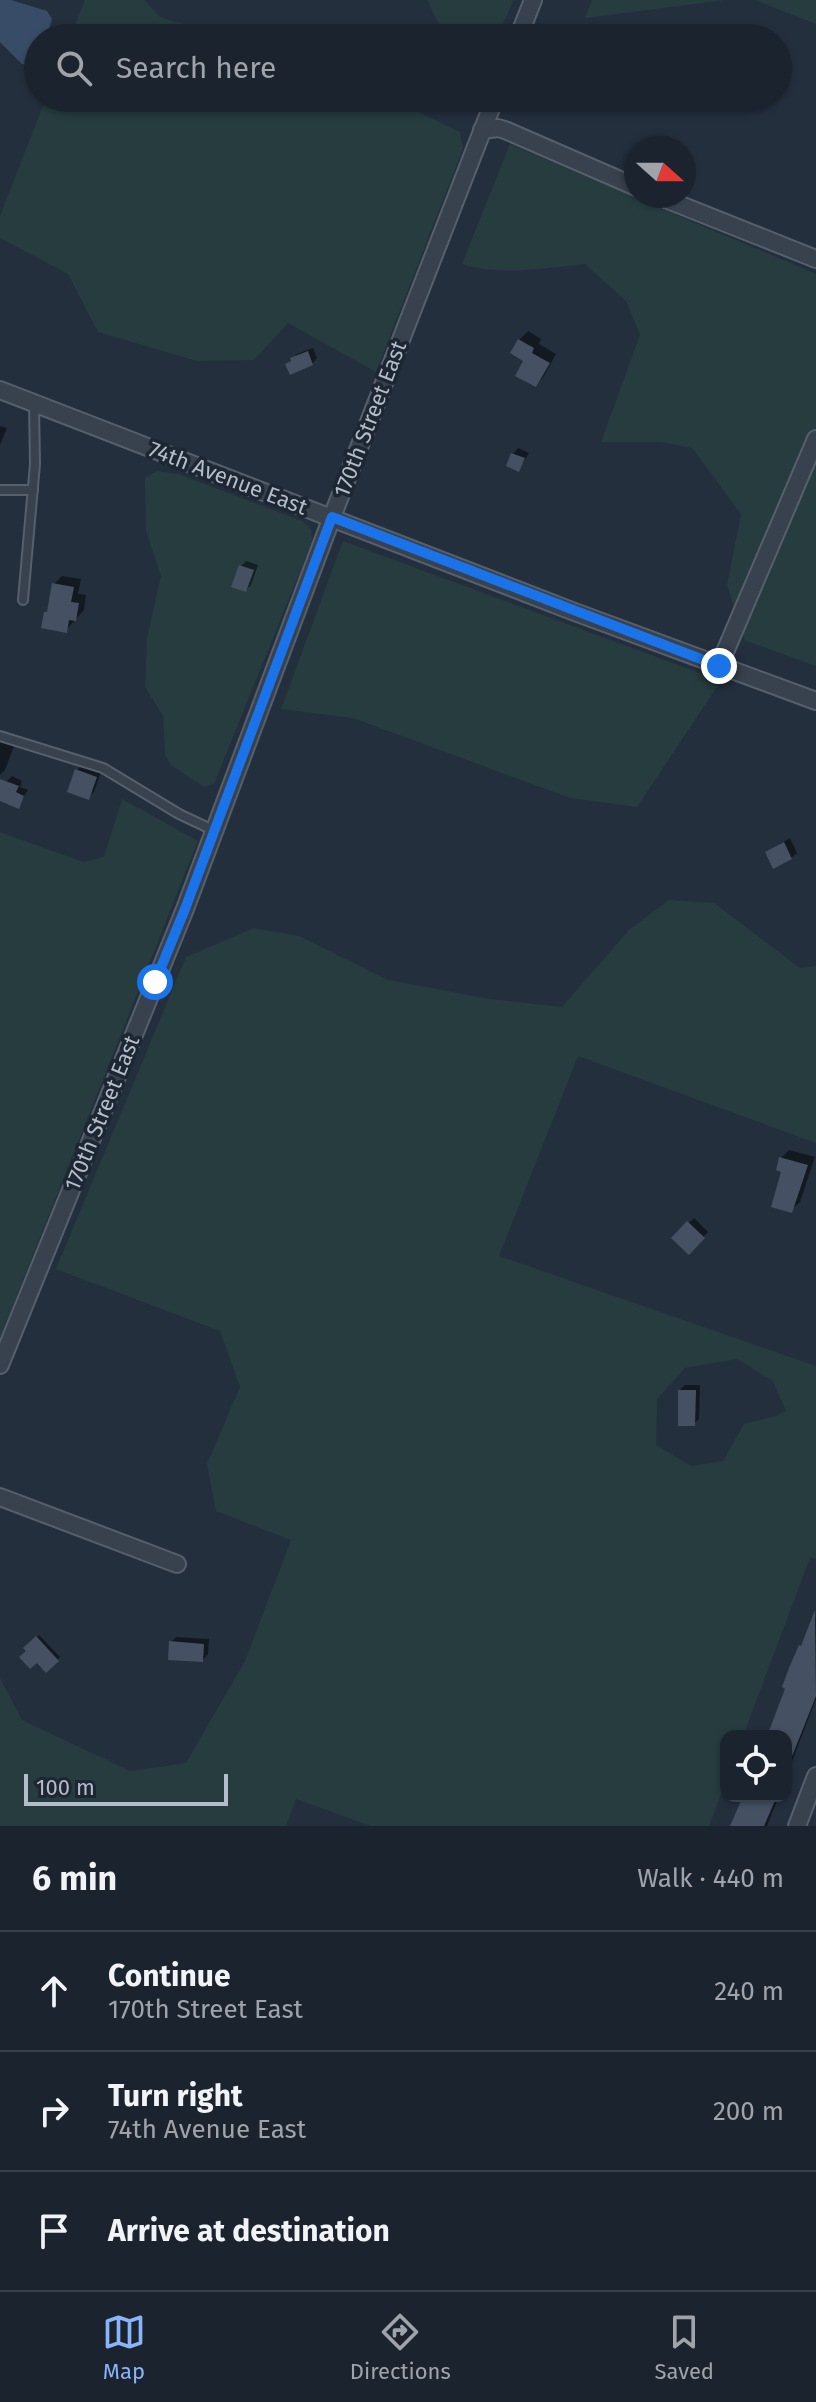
<!DOCTYPE html>
<meta charset="utf-8">
<style>
body{margin:0;font-family:"Fira Sans",sans-serif;background:#282f3a;color:#f1f3f6}
.controls{position:absolute;right:24px;bottom:24px;display:grid;overflow:hidden;border-radius:16px;box-shadow:0 2px 6px #0004}
.controls button{width:72px;height:72px;display:grid;place-items:center;padding:0;border:0;border-bottom:2px solid #39404a;background:#1b232e;color:#f1f3f6;font:40px sans-serif}
.compass{position:absolute;left:624px;top:136px;width:72px;height:72px;border-radius:50%;background:#1b232e;box-shadow:0 2px 6px #0004;rotate:111deg}
.scale{position:absolute;left:24px;bottom:20px;width:204px;box-sizing:border-box;padding-left:8px;border:4px solid #b4bcc9;border-top:0;font-size:22px;line-height:28px;white-space:nowrap;color:#b4bcc9;-webkit-text-stroke:6px #1d2633;paint-order:stroke}
.stop{position:absolute;width:24px;height:24px;margin:-18px;border:6px solid #1a73e8;border-radius:50%;background:#fff}
.stop.end{background:#1a73e8;border-color:#fff;box-shadow:0 2px 8px #0008}
.list{margin:0;padding:0;list-style:none}
h2{display:flex;justify-content:space-between;align-items:center;height:104px;margin:0;padding:0 32px;font-size:34px}
h2 small{font-size:26px;font-weight:400;color:#a0a4aa}
.list li{display:grid;grid-template-columns:52px 1fr auto;gap:24px;align-items:center;box-sizing:border-box;height:120px;padding:0 32px;border-top:2px solid #39404a}
.list b{display:block;font-size:30px;white-space:nowrap}
.list p{margin:0;font-size:26px;white-space:nowrap;color:#a0a4aa}
.list em{font-size:26px;font-style:normal;color:#a0a4aa}
.icon{flex:none;width:44px;height:44px;fill:none;stroke:currentColor;stroke-width:2;stroke-linecap:round;stroke-linejoin:round}
.map{position:relative;flex:none;width:816px;height:1826px;overflow:hidden}
.search{position:absolute;background:#1b232e;box-shadow:0 2px 6px #0004;left:24px;right:24px;top:24px;height:88px;display:flex;align-items:center;gap:20px;box-sizing:border-box;padding:0 28px;border-radius:44px;color:#a0a4aa;font-size:30px}
.sheet{height:464px;background:#1b232e}
nav{display:flex;justify-content:space-around;align-items:center;box-sizing:border-box;height:112px;border-top:2px solid #39404a;background:#1b232e;font-size:22px;color:#a0a4aa}
nav a{display:grid;justify-items:center;gap:4px}
nav .on{color:#8ab4f8}
.map>svg:first-child{display:block}
.green{fill:#263c3f;fill-rule:evenodd}
.water{fill:#394c67}
.shadow{fill:#0007}
.building{fill:#455162}
.lines{fill:none;stroke-linecap:round;stroke-linejoin:round}
.lane-casing{stroke:#565f6c;stroke-width:12}
.street-casing{stroke:#565f6c;stroke-width:20}
.lane{stroke:#38414e;stroke-width:8}
.street{stroke:#38414e;stroke-width:16}
.route{stroke:#1a73e8;stroke-width:10}
.labels{text-anchor:middle;dominant-baseline:central;stroke-width:7;stroke-linejoin:round;paint-order:stroke}
.street-label{font-size:22px;fill:#b4bcc9;stroke:#1d2633}
</style>
<div class="map">
<svg width="816" height="1826" viewBox="0 0 816 1826">
<rect width="100%" height="100%" fill="#242f3e"/>
<!-- green -->
<g class="green">
<polygon points="85,0 144,0 160,17 232,38 70,38"/>
<polygon points="427,0 514,0 496,38 446,38"/>
<polygon points="592,0 725,0 585,18"/>
<polygon points="755,0 816,0 816,24"/>
<polygon points="46,98 389,98 460,132 463,149 376,372 288,323 254,360 197,361 98,332 68,274 0,238 0,216"/>
<path d="M510 144 816 274V666L744 640 727 585 741 514 692 448 661 442H601L640 335 626 301 585 264C552 268 493 276 462 264Z"/>
<polygon points="157,471 178,474 302,521 311,529 312,542 214,784 204,787 171,765 165,754 163,716 145,687 147,638 161,576 146,531 145,478"/>
<polygon points="343,541 721,681 637,807 570,798 353,718 281,709"/>
<polygon points="122,799 198,841 0,1338 0,832 83,862 104,857"/>
<path d="M669 900 714 903 800 968 816 966V1143L578 1056 499 1256 816 1366V1559L810 1558 743 1736H726V1781L709 1826H371L296 1799 286 1826H0V1678L22 1720 130 1771 186 1763 245 1661 291 1540 216 1511 207 1464 240 1387 220 1331 56 1269 186 957 254 928 299 936 388 980 490 999 562 1007 629 930ZM737 1359 773 1381 786 1411 776 1416 744 1424 723 1461 691 1466 656 1445 657 1399 685 1368Z"/>
</g>
<!-- water -->
<polygon class="water" points="0,0 11,0 47,11 52,19 46,38 38,38 38,57 30,66 22,64 0,42"/>
<!-- shadow -->
<g class="shadow">
<polygon points="720,26 730,38 707,38 710,36"/>
<polygon points="668,136 670,144 666,148 640,148 645,143"/>
<polygon points="528,331 541,339 539,344 556,354 544,376 536,385 519,340"/>
<polygon points="313,348 317,358 312,364 287,364 297,354"/>
<polygon points="0,426 7,428 0,445"/>
<polygon points="518,448 529,453 519,469 513,454"/>
<polygon points="246,561 258,565 251,585 246,590 241,566"/>
<polygon points="62,576 81,579 78,594 86,595 84,610 66,630 46,613 50,609 54,584"/>
<polygon points="0,730 17,738 5,770 0,775"/>
<polygon points="82,765 101,772 94,792 88,798 76,771"/>
<polygon points="12,776 22,781 20,787 28,790 18,806 0,799 6,782"/>
<polygon points="790,838 797,853 791,858 767,852"/>
<polygon points="789,1150 815,1157 800,1202 791,1210 781,1158"/>
<polygon points="694,1218 708,1232 689,1252 674,1238"/>
<polygon points="685,1385 700,1385 699,1419 694,1424 680,1390"/>
<polygon points="816,1616 816,1699 786,1777 786,1736 767,1736"/>
<polygon points="39,1635 60,1657 46,1670 25,1648"/>
<polygon points="176,1637 209,1639 208,1654 203,1660 171,1642"/>
<polygon points="744,1796 779,1796 767,1826 731,1826"/>
</g>
<!-- building -->
<g class="building">
<polygon points="518,339 534,348 532,353 550,363 536,387 515,376 523,361 510,353"/>
<polygon points="308,351 313,365 290,375 285,364 291,361 290,358"/>
<polygon points="511,453 525,458 519,472 506,466"/>
<polygon points="239,565 254,570 246,592 231,587"/>
<polygon points="52,583 74,587 71,602 79,603 76,621 69,620 67,633 41,628 44,612 47,612"/>
<polygon points="75,769 97,777 89,800 67,792"/>
<polygon points="0,779 19,786 16,792 24,796 19,809 0,801"/>
<polygon points="784,842 792,859 773,869 765,852"/>
<polygon points="779,1157 808,1165 792,1213 771,1207 781,1172 776,1170"/>
<polygon points="687,1221 705,1238 689,1255 671,1238"/>
<polygon points="678,1390 696,1390 695,1426 678,1426"/>
<polygon points="815,1610 816,1696 787,1769 786,1736 767,1736 785,1689 782,1687 789,1668 799,1645 801,1646"/>
<polygon points="36,1636 59,1661 46,1673 37,1663 30,1669 19,1657 26,1651 23,1648"/>
<polygon points="169,1641 204,1644 203,1662 168,1660"/>
<polygon points="743,1796 777,1796 764,1826 730,1826"/>
</g>
<g class="lines">
<defs>
<g id="lane">
<polyline points="0,490 33,490"/>
<polyline points="23,600 35,464 34,404"/>
<polyline points="0,736 103,768 179,814 213,830"/>
</g>
<g id="street">
<polyline points="518,38 533,0"/>
<polyline points="482,130 498,128 505,130 636,187"/>
<polyline points="658,196 816,259"/>
<polyline points="0,390 572,611 816,701"/>
<polyline points="719,666 816,439"/>
<polyline points="0,1365 185,909 332,517 495,98"/>
<polyline points="0,1497 177,1564"/>
<polyline points="797,1826 816,1776"/>
</g>
</defs>
<!-- lane casing -->
<use href="#lane" class="lane-casing"/>
<!-- street casing -->
<use href="#street" class="street-casing"/>
<!-- lane -->
<use href="#lane" class="lane"/>
<!-- street -->
<use href="#street" class="street"/>
</g>
<g class="lines">
<!-- route -->
<polyline class="route" points="155,982 185,909 332,517 719,666"/>
</g>
<g class="labels">
<!-- street labels -->
<g class="street-label">
<text transform="translate(370 419) rotate(-69)">170th Street East</text>
<text transform="translate(228 478) rotate(21)">74th Avenue East</text>
<text transform="translate(102 1113) rotate(-68)">170th Street East</text>
</g>
</g>
</svg>
<div class="controls">
<button><svg class="icon" aria-label="locate" viewBox="0 0 24 24"><circle cx="12" cy="12" r="6"/><path d="M12 2v4M12 18v4M2 12h4M18 12h4"/></svg></button>
</div>
<svg class="compass" viewBox="-18 -18 36 36"><path d="M0-13l5 13h-10z" fill="#e53935"/><path d="M0 13l5-13h-10z" fill="#a0a4aa"/></svg>
<div class="scale">100 m</div>
<div class="stop" style="left:155px;top:982px"></div>
<div class="stop end" style="left:719px;top:666px"></div>
<div class="search"><svg class="icon" aria-label="search" viewBox="0 0 24 24"><circle cx="10" cy="10" r="6"/><path d="M15 15l6 6"/></svg>Search here</div>
</div>
<section class="sheet">
<h2>6 min<small>Walk · 440 m</small></h2>
<ul class="list">
<li><svg class="icon" aria-label="ahead" viewBox="0 0 24 24"><path d="M12 20V5M6 11l6-6 6 6"/></svg><div><b>Continue</b><p>170th Street East</p></div><em>240 m</em></li>
<li><svg class="icon" aria-label="right" viewBox="0 0 24 24"><path d="M7 20v-9h11M14 6l5 5-5 5"/></svg><div><b>Turn right</b><p>74th Avenue East</p></div><em>200 m</em></li>
<li><svg class="icon" aria-label="arrive" viewBox="0 0 24 24"><path d="M6 21V4h12l-3 4 3 4H6"/></svg><div><b>Arrive at destination</b></div></li>
</ul>
</section>
<nav>
<a class="on"><svg class="icon" aria-label="map" viewBox="0 0 24 24"><path d="M3 6l6-2 6 2 6-2v14l-6 2-6-2-6 2zM9 4v14M15 6v14"/></svg>Map</a>
<a><svg class="icon" aria-label="directions" viewBox="0 0 24 24"><path d="M12 3l9 9-9 9-9-9zM9 14v-3h6M13 9l2 2-2 2"/></svg>Directions</a>
<a><svg class="icon" aria-label="saved" viewBox="0 0 24 24"><path d="M7 4h10v16l-5-4-5 4z"/></svg>Saved</a>
</nav>
